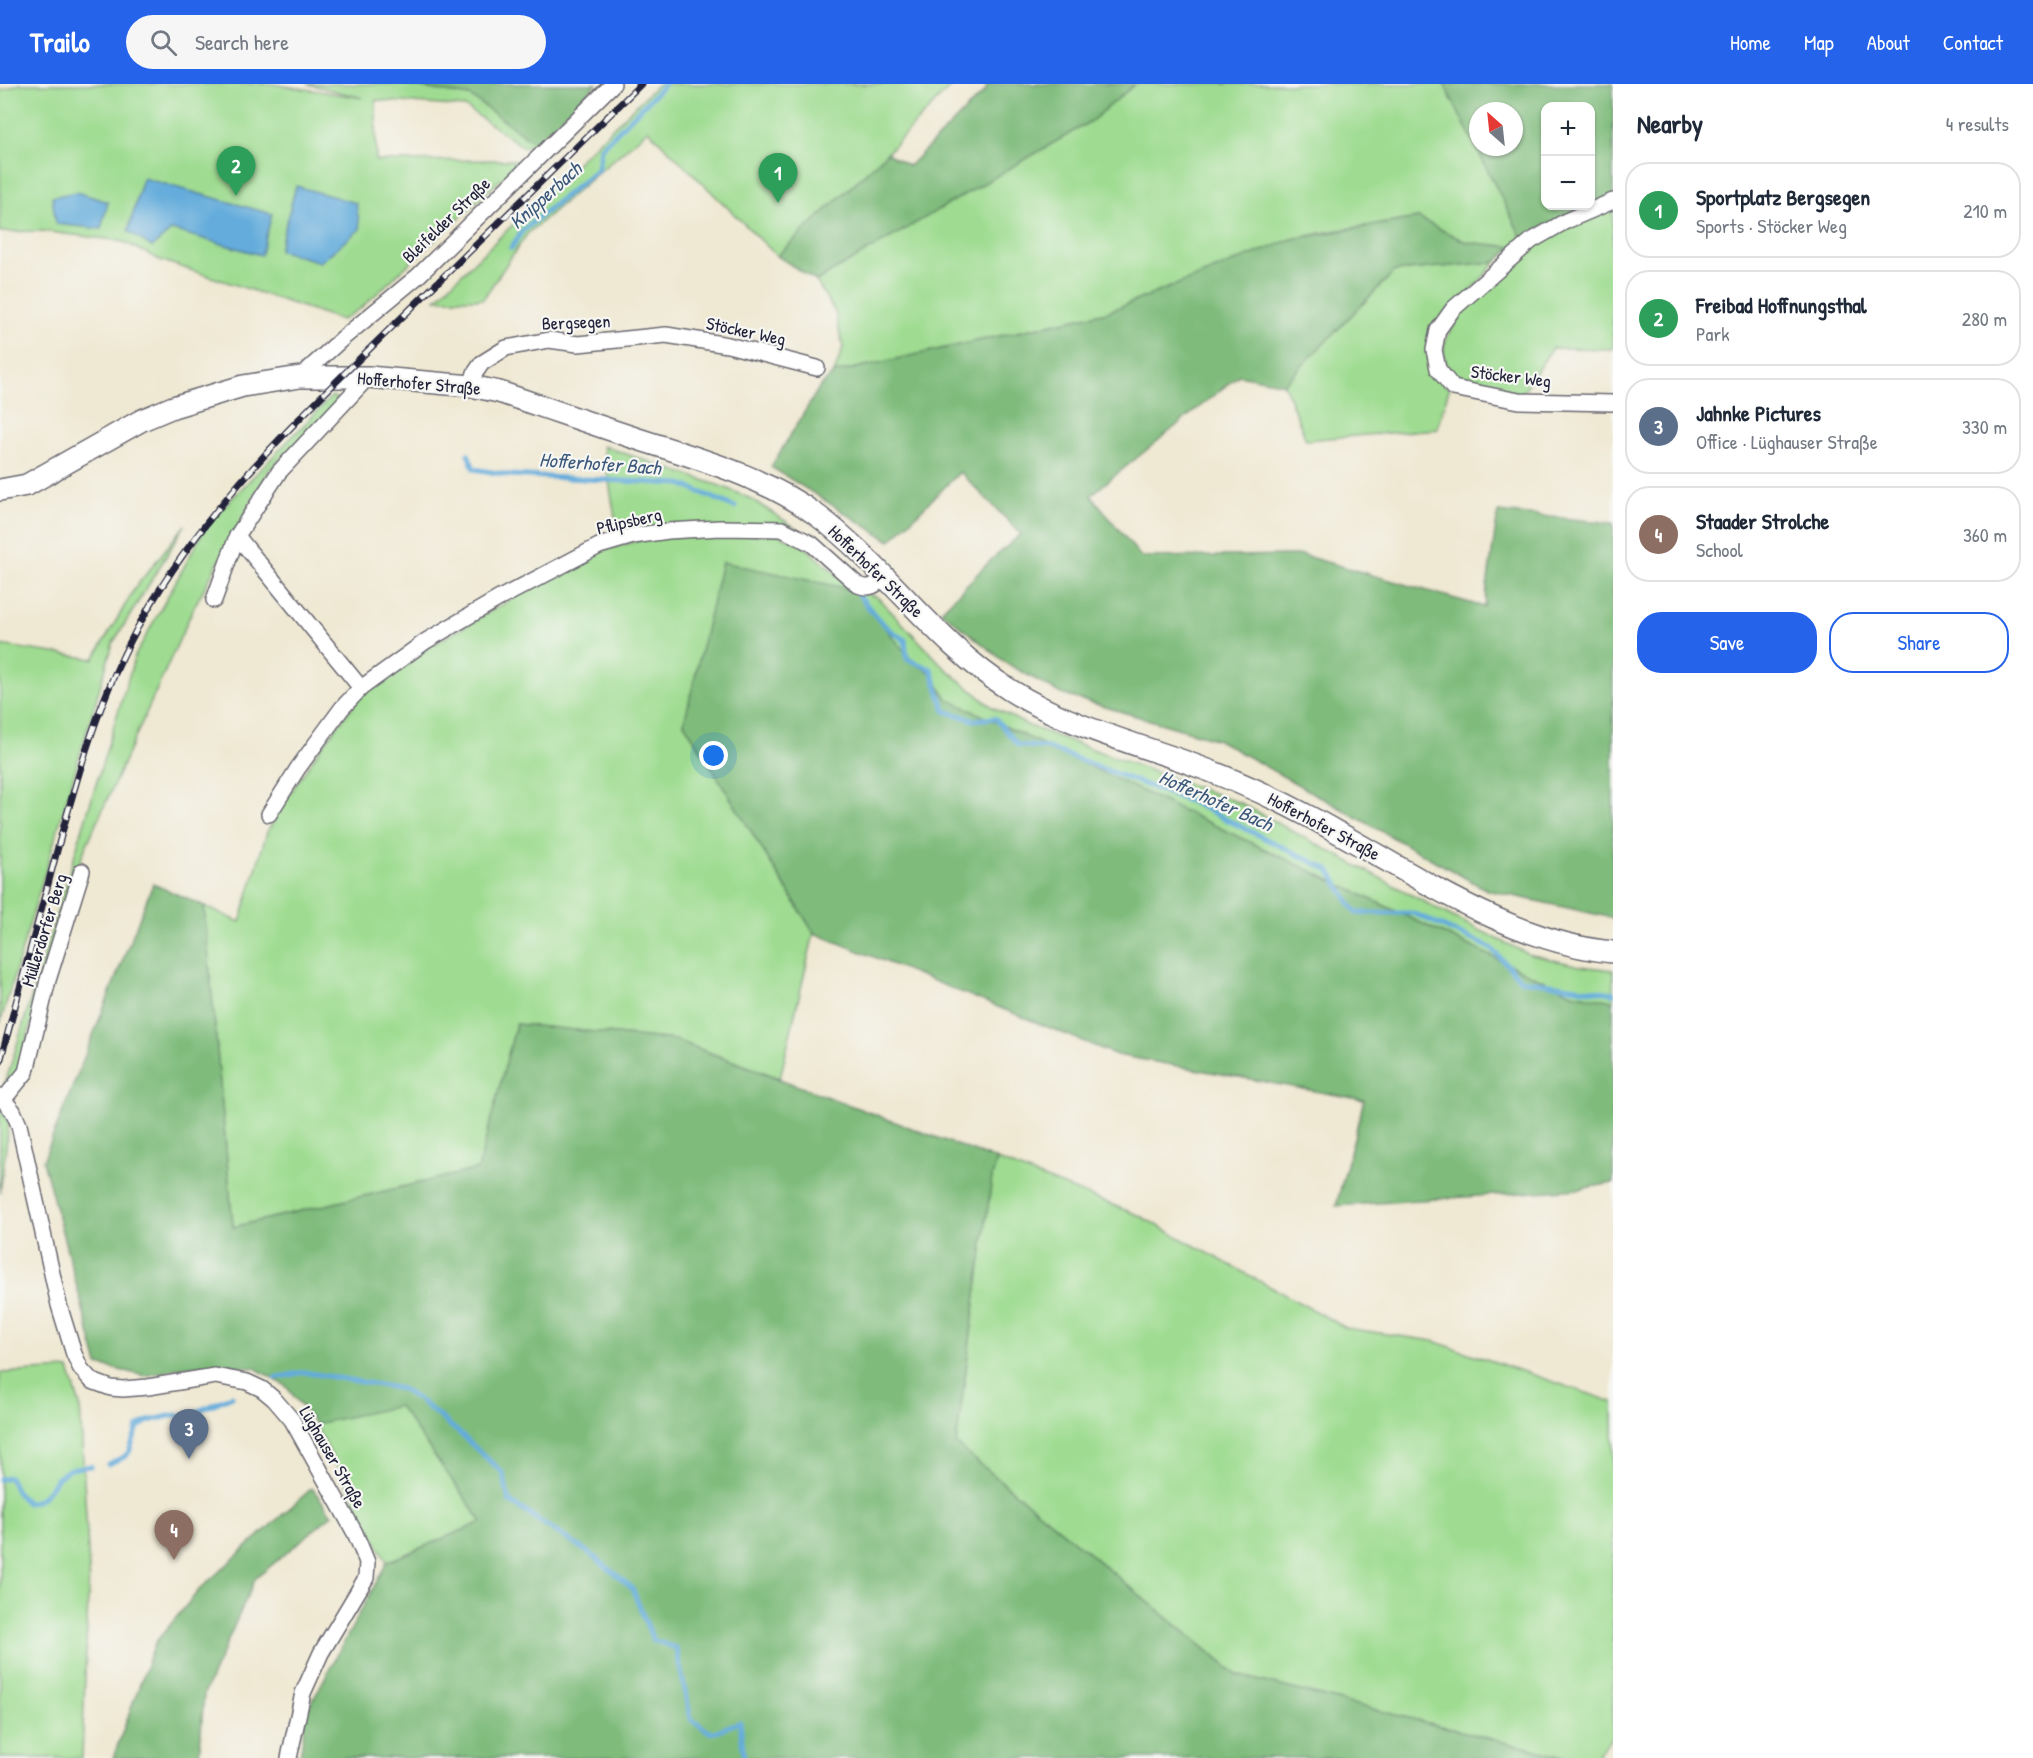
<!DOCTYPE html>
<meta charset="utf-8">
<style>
body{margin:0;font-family:"Patrick Hand",sans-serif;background:#f6f6f7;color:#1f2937}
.controls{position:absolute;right:18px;top:18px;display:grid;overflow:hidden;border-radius:12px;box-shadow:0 2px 4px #0004}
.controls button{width:54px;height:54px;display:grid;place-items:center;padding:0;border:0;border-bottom:2px solid #e0e1e3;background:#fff;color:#1f2937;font:30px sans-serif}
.compass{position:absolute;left:1469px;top:18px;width:54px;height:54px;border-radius:50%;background:#fff;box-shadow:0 2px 4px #0004;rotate:333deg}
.you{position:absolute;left:714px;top:672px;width:21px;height:21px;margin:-15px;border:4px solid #fff;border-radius:50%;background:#1a73e8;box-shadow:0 0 0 9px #1a73e833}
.badge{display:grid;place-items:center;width:39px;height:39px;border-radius:50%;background:#2563eb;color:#fff;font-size:20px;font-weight:700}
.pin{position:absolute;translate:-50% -50px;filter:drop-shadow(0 2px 3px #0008)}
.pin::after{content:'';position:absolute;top:32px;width:21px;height:18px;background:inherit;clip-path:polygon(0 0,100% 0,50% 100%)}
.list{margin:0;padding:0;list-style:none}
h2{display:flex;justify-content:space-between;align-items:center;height:78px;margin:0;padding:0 24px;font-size:26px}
h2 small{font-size:20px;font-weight:400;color:#747a83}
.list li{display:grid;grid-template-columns:39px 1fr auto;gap:18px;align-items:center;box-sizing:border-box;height:96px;margin:0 12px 12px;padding:0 12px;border:2px solid #e0e1e3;border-radius:24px}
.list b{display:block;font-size:22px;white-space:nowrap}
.list p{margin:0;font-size:20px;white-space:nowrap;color:#747a83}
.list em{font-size:20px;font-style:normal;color:#747a83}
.actions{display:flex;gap:12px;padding:18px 24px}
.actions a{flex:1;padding:14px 0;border:2px solid #2563eb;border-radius:24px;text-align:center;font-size:21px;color:#2563eb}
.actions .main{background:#2563eb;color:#fff}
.icon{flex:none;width:33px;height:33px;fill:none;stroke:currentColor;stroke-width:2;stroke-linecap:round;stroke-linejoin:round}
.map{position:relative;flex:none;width:1613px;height:1674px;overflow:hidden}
header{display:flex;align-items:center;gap:36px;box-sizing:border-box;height:84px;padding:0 30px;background:#2563eb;color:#fff}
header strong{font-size:28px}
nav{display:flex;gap:33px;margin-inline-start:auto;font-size:21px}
.search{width:420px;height:54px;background:#f6f6f7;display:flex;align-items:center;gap:15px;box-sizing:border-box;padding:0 21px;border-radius:33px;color:#747a83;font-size:22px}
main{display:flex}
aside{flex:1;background:#fff}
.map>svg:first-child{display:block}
.green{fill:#9fdc91;stroke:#607f66;stroke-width:1.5}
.forest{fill:#7fbc7b;stroke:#506f5b;stroke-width:1.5;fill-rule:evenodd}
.water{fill:#64acdb;stroke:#43678b;stroke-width:1.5}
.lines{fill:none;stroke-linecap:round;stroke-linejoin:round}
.stream{stroke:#64acdb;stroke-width:5}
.street-casing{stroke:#6a6770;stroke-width:18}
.secondary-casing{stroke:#6a6770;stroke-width:24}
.street{stroke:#fff;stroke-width:15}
.secondary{stroke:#fff;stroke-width:21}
.rail-casing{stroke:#22223b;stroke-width:7}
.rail{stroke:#f6f6f2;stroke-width:4.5;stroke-dasharray:14;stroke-linecap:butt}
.labels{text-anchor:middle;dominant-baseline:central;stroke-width:4.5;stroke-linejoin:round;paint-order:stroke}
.street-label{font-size:18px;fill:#22223b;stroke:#f6f6f2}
.water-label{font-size:20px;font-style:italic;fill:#3c597b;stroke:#f6f6f2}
</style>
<header>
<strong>Trailo</strong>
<div class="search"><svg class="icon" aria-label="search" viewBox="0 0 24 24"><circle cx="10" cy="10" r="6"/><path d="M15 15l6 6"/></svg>Search here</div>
<nav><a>Home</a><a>Map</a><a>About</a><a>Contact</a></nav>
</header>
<main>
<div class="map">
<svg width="1613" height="1674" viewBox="0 0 1613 1674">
<rect width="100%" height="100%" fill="#f6f6f2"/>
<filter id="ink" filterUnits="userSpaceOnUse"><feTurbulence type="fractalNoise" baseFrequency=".0167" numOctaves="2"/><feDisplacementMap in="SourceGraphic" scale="12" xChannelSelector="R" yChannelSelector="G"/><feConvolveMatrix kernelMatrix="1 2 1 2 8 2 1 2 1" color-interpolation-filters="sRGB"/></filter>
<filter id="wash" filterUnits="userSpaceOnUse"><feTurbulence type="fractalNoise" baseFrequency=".008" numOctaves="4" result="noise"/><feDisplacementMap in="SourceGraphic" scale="24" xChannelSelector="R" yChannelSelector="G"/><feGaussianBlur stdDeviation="1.35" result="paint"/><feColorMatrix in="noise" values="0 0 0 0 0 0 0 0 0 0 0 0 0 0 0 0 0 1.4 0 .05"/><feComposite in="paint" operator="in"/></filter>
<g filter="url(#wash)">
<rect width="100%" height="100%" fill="#efe8d2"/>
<!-- green -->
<g class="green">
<polygon points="19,0 273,0 363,14 307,0 401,0 470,12 535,59 525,64 465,23 376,16 376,77 509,76 520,78 360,225 342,236 160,176 126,159 114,156 41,147 0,148 0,7"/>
<polygon points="658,0 953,0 887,69 777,172 648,46 527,150 483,215 436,215"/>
<polygon points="1135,0 1444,0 1522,154 1513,163 1466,158 1418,134 1332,147 1292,155 1107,228 834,289 843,264 835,228 816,197 1093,36"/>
<path d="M1613 125V265L1552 264 1521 311 1451 289C1445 279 1442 270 1445 259 1456 222 1524 166 1558 148 1576 139 1595 132 1613 125Z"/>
<path d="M1496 178 1428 257C1429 281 1431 289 1449 305L1437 345 1306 356 1284 300 1395 187Z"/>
<polygon points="332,312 340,317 268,387 194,523 83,769 11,1006 5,1000 135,572 208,439"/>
<polygon points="603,362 726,404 751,415 799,446 618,451"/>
<polygon points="185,441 113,559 0,940 0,561 94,575 135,504"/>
<polygon points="778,450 805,463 855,506 877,513 945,584 992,623 1029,642 1240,719 1447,830 1528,870 1580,882 1613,886 1613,917 1572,909 1531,891 947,615 931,589 913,578 897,559 684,639 814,849 780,994 675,956 516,940 479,1085 233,1143 204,822 240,838 267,748 289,711 317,669 361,611 396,582 591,469 657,452"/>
<polygon points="0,1023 9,1039 0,1109"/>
<polygon points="997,1076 1138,1131 1346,1244 1433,1257 1613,1318 1613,1651 1595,1674 1568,1674 1237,1591 956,1360 992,1093"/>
<polygon points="69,1285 80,1322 89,1486 82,1674 0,1674 0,1289"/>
<polygon points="399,1321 482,1438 387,1478 315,1340"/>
</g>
<!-- forest -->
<g class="forest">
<polygon points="401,0 597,0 535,59 470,12"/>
<polygon points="985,0 1135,0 1093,36 816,197 777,172 887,69 909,82 987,5"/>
<path d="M1444 0H1613V112L1591 119 1590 22H1546V122H1586L1522 154ZM1478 27H1514V63H1478Z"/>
<polygon points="1418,134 1466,158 1513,163 1496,178 1395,187 1284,300 1239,291 1091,411 1141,473 1302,471 1484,523 1498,428 1613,439 1613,834 1487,806 1218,656 1061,610 1006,579 941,527 991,476 1021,450 960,388 890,457 771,383 819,304 834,289 1107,228 1292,155"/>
<polygon points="722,478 855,506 913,578 931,589 947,615 1531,891 1572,909 1613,917 1613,1099 1579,1105 1336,1122 1364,1016 1117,971 814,849 684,639"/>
<polygon points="153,800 204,822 233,1143 478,1085 516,940 675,956 997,1076 992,1093 956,1360 1237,1591 1568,1674 300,1674 306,1629 387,1478 482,1438 399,1322 315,1340 286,1302 255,1284 219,1281 183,1283 146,1292 98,1281 43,1077"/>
<polygon points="312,1404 332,1431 255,1495 204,1610 199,1674 113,1674 155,1559 200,1505"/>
</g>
<!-- water -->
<g class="water">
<polygon points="143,94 272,130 261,171 172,146 152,163 128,147"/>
<polygon points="296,102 356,119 360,145 320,178 279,166"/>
<polygon points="76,108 108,118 101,145 56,140 52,113"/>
</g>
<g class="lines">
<!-- stream -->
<g class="stream">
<polyline points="511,164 522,147 598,85 601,64 665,0"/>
<polyline points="468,370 474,385 509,391 681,400 735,423"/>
<path d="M854 504C870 526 881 542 905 556L907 575 931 585 945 627 974 636 995 634 1018 661 1048 664 1191 718 1329 786 1356 829H1413L1491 864 1521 896 1613 909"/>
<polyline points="275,1294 304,1288 402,1305 423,1319 458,1348 503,1389 509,1417 592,1471 632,1504 653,1556 676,1564 691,1635 711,1649 740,1638 744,1674"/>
<polyline points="108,1380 124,1373 129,1368 138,1343 148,1337 174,1331 187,1332 232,1312"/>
<path d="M0 1395 9 1393 17 1409 27 1419C50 1417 49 1396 67 1387 74 1383 83 1383 91 1382"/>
</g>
</g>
</g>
<g filter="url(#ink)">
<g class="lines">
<defs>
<g id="street">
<polyline points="1613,117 1566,137 1531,157 1453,225 1438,246 1434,266 1438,285 1453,304 1519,317 1613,319"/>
<polyline points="300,293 343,254 418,192 613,0"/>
<polyline points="471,302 475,289 482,279 506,264 549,256 578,260 666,251 728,261 817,284"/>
<polyline points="237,452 361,604"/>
<polyline points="214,516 237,452 279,388 368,293"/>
<path d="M269 730 298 684 342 624 361 604 426 557 498 515 599 462 633 452 668 447 720 444 782 445 812 460 858 501C870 506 876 501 885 493"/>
<polyline points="0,1012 13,1027 19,1041 59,1221 74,1270 81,1285 92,1297 111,1304 123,1305 148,1303 215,1292 247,1298 262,1305 274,1315 292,1336 355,1449 367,1478 366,1494 321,1569 303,1609 289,1674"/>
<polyline points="4,1015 26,988 48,896 82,787"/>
</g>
<path id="secondary" d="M0 406 27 401 142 336 173 323 243 302 300 293H368L471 302 499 308C547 324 595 341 644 357 703 376 767 394 818 432 887 484 936 560 1010 606 1064 640 1127 657 1186 678 1228 693 1269 711 1308 732 1403 782 1505 858 1613 868"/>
</defs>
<!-- street casing -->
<use href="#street" class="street-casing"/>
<!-- secondary casing -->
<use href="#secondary" class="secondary-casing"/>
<!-- street -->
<use href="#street" class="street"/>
<!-- secondary -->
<use href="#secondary" class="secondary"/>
<defs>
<path id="rail" d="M0 978C18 910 37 842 55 774 75 701 95 626 130 558 194 432 295 338 395 240 477 160 559 80 641 0"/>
</defs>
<!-- rail casing -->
<use href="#rail" class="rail-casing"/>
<!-- rail -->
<use href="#rail" class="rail"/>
</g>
</g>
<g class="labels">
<!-- street labels -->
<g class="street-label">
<text transform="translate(446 136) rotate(-44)">Bleifelder Straße</text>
<text transform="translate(576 238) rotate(-2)">Bergsegen</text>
<text transform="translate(746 247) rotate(12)">Stöcker Weg</text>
<text transform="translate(1511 292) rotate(7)">Stöcker Weg</text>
<text transform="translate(419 299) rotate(5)">Hofferhofer Straße</text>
<text transform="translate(629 437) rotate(-13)">Pflipsberg</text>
<text transform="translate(876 487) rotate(44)">Hofferhofer Straße</text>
<text transform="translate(1324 742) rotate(28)">Hofferhofer Straße</text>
<text transform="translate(44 846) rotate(-73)">Müllerdorfer Berg</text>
<text transform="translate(333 1373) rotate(60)">Lüghauser Straße</text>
</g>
<!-- water labels -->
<g class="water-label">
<text transform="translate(545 111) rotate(-42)">Knipperbach</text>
<text transform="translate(600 379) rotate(4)">Hofferhofer Bach</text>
<text transform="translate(1216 716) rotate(24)">Hofferhofer Bach</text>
</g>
</g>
</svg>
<div class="controls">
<button>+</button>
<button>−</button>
</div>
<svg class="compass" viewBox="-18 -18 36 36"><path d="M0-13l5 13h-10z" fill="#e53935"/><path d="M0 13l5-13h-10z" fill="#747a83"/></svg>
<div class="you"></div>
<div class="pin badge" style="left:778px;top:119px;background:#2e9e5b">1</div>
<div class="pin badge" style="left:236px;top:112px;background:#2e9e5b">2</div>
<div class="pin badge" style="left:189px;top:1375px;background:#5c6f8a">3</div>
<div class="pin badge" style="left:174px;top:1476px;background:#8d6e63">4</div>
</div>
<aside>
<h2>Nearby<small>4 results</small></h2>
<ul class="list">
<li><span class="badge" style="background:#2e9e5b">1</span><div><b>Sportplatz Bergsegen</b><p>Sports · Stöcker Weg</p></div><em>210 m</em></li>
<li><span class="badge" style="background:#2e9e5b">2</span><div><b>Freibad Hoffnungsthal</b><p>Park</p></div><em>280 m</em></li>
<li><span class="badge" style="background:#5c6f8a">3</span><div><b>Jahnke Pictures</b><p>Office · Lüghauser Straße</p></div><em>330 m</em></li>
<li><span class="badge" style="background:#8d6e63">4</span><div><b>Staader Strolche</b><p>School</p></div><em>360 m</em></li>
</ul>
<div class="actions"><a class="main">Save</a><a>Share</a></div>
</aside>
</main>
